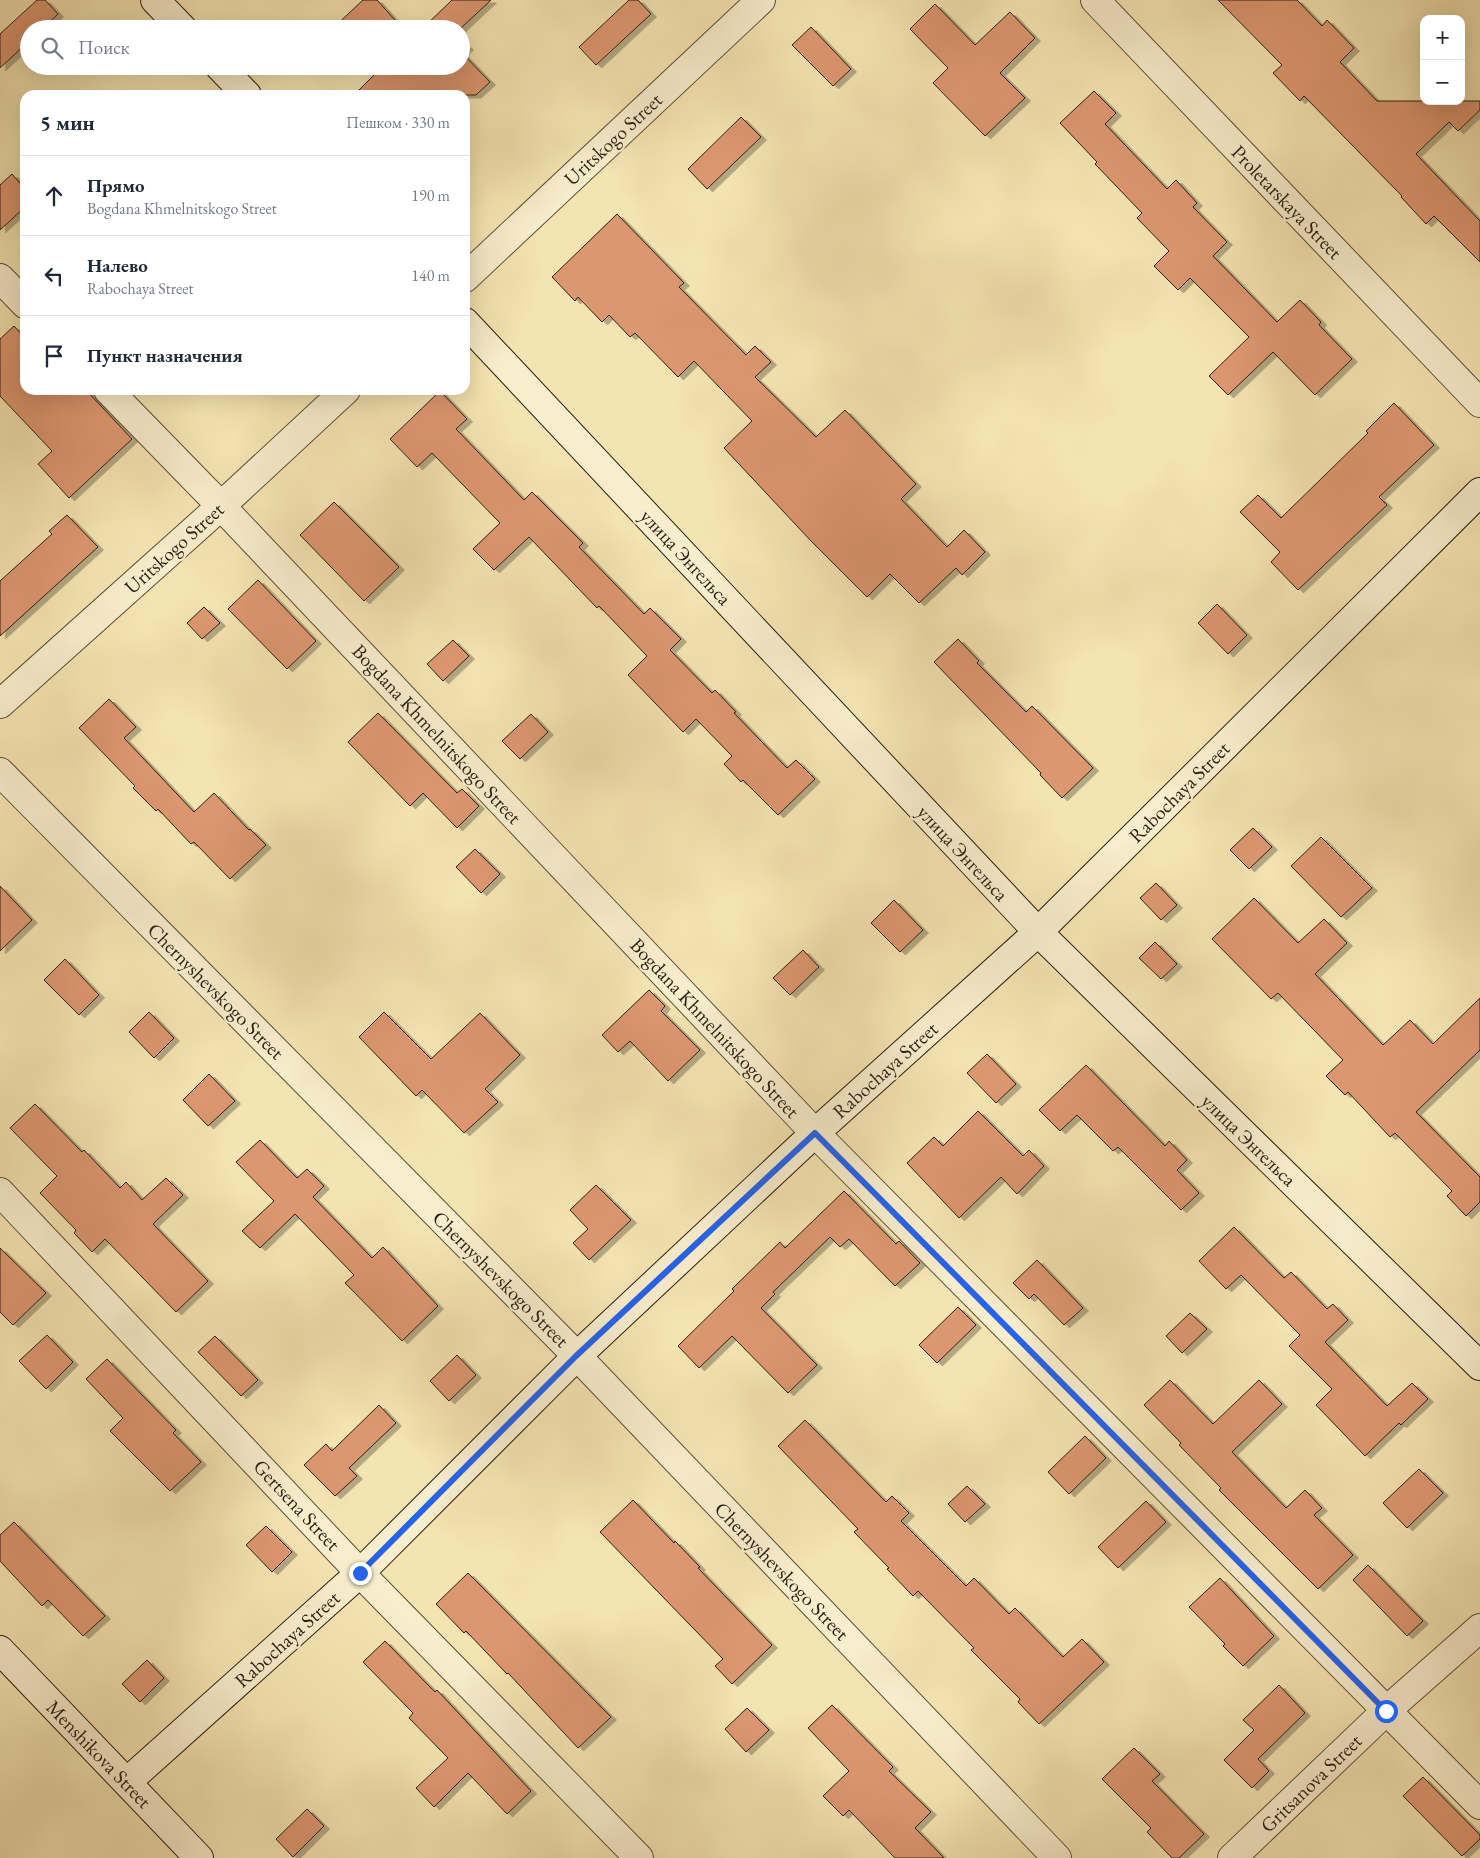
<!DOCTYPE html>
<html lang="ru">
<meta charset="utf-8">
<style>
body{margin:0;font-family:"EB Garamond",serif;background:#f6f6f7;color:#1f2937}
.controls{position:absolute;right:15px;top:15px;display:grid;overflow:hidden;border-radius:10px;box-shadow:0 5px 20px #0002}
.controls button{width:45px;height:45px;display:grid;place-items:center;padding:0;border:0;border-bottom:1px solid #e0e1e3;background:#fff;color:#1f2937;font:25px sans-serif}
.stop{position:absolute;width:15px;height:15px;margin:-11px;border:4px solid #2563eb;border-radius:50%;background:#fff}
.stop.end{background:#2563eb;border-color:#fff;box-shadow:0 1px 5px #0008}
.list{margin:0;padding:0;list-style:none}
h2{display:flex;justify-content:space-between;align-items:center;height:65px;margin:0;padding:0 20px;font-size:21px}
h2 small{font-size:16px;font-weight:400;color:#747a83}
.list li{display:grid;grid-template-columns:32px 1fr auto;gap:15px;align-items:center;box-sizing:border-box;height:80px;padding:0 20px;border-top:1px solid #e0e1e3}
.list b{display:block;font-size:19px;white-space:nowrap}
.list p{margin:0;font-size:16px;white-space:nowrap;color:#747a83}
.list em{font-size:16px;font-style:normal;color:#747a83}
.icon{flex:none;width:28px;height:28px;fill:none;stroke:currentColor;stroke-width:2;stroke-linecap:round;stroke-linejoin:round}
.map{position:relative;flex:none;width:1480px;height:1858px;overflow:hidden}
.search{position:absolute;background:#fff;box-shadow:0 5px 20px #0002;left:20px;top:20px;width:450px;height:55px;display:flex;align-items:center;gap:12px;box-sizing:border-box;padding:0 18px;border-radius:28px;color:#747a83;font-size:19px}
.panel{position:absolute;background:#fff;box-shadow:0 5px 20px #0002;left:20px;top:90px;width:450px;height:305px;border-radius:15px}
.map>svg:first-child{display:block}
.building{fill:#dd9770;stroke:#291f11;filter:url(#shadow)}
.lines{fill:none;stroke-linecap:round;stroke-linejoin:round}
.street-casing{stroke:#5c5039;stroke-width:30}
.secondary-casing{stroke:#291f11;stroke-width:30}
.street{stroke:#f8edcc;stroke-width:28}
.secondary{stroke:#f8edcc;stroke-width:28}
.route{stroke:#2563eb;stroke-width:6}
.labels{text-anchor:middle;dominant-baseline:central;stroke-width:4.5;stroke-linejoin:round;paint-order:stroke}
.street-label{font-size:20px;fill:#291f11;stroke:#f8edcc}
</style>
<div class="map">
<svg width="1480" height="1858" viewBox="0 0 1480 1858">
<defs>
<filter id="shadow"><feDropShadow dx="5.5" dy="3" stdDeviation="0" flood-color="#0004"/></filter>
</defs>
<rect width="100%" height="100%" fill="#f4e4b1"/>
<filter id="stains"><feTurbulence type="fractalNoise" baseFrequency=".004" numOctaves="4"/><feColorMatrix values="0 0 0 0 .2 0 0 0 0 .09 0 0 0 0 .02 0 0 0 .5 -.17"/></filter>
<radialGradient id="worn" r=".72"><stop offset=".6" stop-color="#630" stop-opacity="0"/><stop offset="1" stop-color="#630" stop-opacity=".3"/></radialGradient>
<!-- building -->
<g class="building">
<polygon points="37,0 45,0 58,14 42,29 29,29 29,41 0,68 0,34"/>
<polygon points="363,0 377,0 403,29 332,29"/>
<polygon points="452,0 491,0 460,29 422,29"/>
<polygon points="629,0 638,0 651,14 596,65 579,47"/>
<polygon points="1218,0 1297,0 1322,26 1327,20 1354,48 1340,62 1377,101 1480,101 1480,110 1458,131 1449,122 1416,154 1480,221 1480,262 1434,216 1426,224 1401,197 1402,196 1304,96 1300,101 1273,73 1282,65"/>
<polygon points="935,4 975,45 1010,12 1035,38 1000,73 1025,98 985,136 933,83 948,68 910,29"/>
<polygon points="811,27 851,69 833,86 792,45"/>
<polygon points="461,41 468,47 462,53 490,82 476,95 354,95 383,66 461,66"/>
<polygon points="1094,91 1116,113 1105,124 1167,189 1176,180 1197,203 1193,207 1227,242 1213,256 1277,322 1300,300 1321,322 1319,325 1352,359 1315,395 1273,352 1228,395 1209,376 1249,337 1190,278 1178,290 1154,266 1169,251 1137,218 1142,213 1095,164 1097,162 1060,123"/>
<polygon points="741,117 761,137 707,189 688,169"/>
<polygon points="12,174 25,189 25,207 0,230 0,185"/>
<polygon points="617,214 684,283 679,287 746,355 755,346 771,362 755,377 816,437 845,410 916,484 901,499 947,547 964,530 985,552 962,575 956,568 919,603 890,574 867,597 811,541 724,448 752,421 694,361 678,377 635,333 630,337 609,315 602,322 578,297 575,301 552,277"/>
<polygon points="14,326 25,338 25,390 86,390 132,439 69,498 38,464 52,451 0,396 0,339"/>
<polygon points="440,391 467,419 456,429 524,500 532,492 583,543 579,547 644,614 650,608 681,639 670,650 712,693 715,690 736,712 734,713 787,768 796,760 815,779 778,815 743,780 741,782 724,764 732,756 696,719 683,732 628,675 647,656 599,606 597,608 529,537 494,570 473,549 500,523 432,453 417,467 390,439"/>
<polygon points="1394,403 1434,445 1379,497 1387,505 1298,590 1271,562 1280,552 1240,512 1258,495 1281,518 1368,433 1366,431"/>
<polygon points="334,502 399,567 364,601 300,535"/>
<polygon points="67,515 98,547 0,636 0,581 52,534 49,531"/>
<polygon points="258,580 316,641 287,669 228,609"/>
<polygon points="1217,604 1247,635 1228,654 1198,623"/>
<polygon points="204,607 220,623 202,639 187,623"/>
<polygon points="958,639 979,661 977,663 1026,712 1032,706 1093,768 1062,798 1040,775 1041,773 934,662"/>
<polygon points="453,640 469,656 443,681 427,664"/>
<polygon points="109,699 136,727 124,738 194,812 214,793 249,830 250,829 266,845 230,879 194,842 191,844 158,809 156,811 133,788 135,786 79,728"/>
<polygon points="378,713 457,793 462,789 479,806 457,828 423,793 410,806 348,742"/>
<polygon points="531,714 548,732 520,759 502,741"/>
<polygon points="1253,828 1272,847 1249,869 1230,850"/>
<polygon points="1321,837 1372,888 1341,917 1291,866"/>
<polygon points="475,849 500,874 481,893 456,867"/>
<polygon points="1156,883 1177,905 1161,920 1140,898"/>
<polygon points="0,886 32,920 0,951"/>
<polygon points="1254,898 1298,943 1324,919 1347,943 1315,974 1383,1045 1410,1020 1433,1044 1480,998 1480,1050 1416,1112 1480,1177 1480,1202 1466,1216 1447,1196 1452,1191 1395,1133 1390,1137 1348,1092 1345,1095 1326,1076 1343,1060 1278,993 1271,999 1212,939"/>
<polygon points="894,900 923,930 900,952 871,923"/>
<polygon points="1155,942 1177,964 1161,979 1139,958"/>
<polygon points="803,950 819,967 790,995 773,978"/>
<polygon points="65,959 99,995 79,1015 44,980"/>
<polygon points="649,990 665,1006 661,1011 700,1050 668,1081 630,1041 618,1052 602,1035"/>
<polygon points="149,1012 174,1038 154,1058 129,1032"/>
<polygon points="384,1012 431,1059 480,1013 520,1055 485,1089 498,1102 464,1133 422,1090 416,1096 359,1037"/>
<polygon points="987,1054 1016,1084 996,1103 967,1073"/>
<polygon points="1086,1065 1165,1146 1169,1141 1187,1160 1177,1170 1199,1193 1181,1210 1118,1147 1113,1151 1077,1115 1060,1131 1039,1110"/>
<polygon points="209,1074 235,1101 208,1126 183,1100"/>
<polygon points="35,1104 82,1152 84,1150 120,1188 126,1182 142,1200 166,1178 183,1195 153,1224 208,1281 176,1312 105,1239 92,1252 74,1233 76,1230 40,1193 57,1176 10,1128"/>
<polygon points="978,1111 1023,1156 1029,1150 1044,1166 1017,1194 1001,1177 959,1218 907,1163 934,1137 943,1146"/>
<polygon points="260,1140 297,1178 307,1169 324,1186 313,1197 372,1258 383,1247 438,1306 402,1341 345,1283 354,1275 295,1214 260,1248 242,1231 274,1201 236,1162"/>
<polygon points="596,1185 631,1220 589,1260 573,1243 588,1229 570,1210"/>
<polygon points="844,1191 896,1244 899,1241 920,1263 895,1286 849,1239 840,1247 830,1237 773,1292 775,1294 761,1308 817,1365 788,1393 732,1336 699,1368 678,1346 734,1291 732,1289 780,1242 785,1248"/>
<polygon points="1234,1227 1284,1278 1291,1272 1327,1309 1333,1304 1348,1320 1325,1342 1387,1406 1412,1383 1428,1399 1401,1425 1399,1423 1365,1456 1316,1405 1332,1389 1289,1346 1300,1335 1241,1275 1226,1289 1199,1261"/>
<polygon points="0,1248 46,1293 13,1325 0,1312"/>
<polygon points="1037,1260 1083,1308 1064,1325 1034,1294 1029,1299 1013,1283"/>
<polygon points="958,1307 976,1325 937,1363 919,1345"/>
<polygon points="1190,1313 1207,1329 1182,1353 1166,1336"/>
<polygon points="47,1335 73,1362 46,1389 19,1361"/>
<polygon points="215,1336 258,1380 241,1396 198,1352"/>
<polygon points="457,1355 476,1375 449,1401 430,1381"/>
<polygon points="107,1359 176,1430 173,1433 201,1462 170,1491 110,1431 123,1418 86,1379"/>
<polygon points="1170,1380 1213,1424 1259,1380 1282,1404 1232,1452 1286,1508 1305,1490 1322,1508 1314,1515 1353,1555 1318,1589 1219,1490 1221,1488 1179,1445 1181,1443 1144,1405"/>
<polygon points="379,1405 396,1423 349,1468 357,1476 335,1496 304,1465 326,1444 332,1451"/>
<polygon points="805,1420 886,1502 892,1496 909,1513 901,1521 966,1586 974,1578 1009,1614 1015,1608 1063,1657 1082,1639 1104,1662 1039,1724 1018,1702 1020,1699 971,1650 974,1648 918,1591 913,1596 887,1569 889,1568 854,1532 858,1529 778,1446"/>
<polygon points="1085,1436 1106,1458 1069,1494 1048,1472"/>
<polygon points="1419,1469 1443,1493 1407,1528 1383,1503"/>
<polygon points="967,1486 985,1504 965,1522 948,1504"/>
<polygon points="633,1500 674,1543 675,1541 700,1567 698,1568 772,1645 732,1684 715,1666 723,1659 600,1532"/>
<polygon points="1146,1501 1166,1522 1118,1568 1098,1547"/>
<polygon points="14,1522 105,1616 83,1636 48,1600 42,1606 0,1561 0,1535"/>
<polygon points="266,1526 292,1552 272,1572 246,1545"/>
<polygon points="1368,1565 1423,1621 1407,1636 1353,1580"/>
<polygon points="468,1573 611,1717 578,1748 508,1673 507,1674 466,1631 464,1633 436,1604"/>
<polygon points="1220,1578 1274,1636 1243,1666 1223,1646 1225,1644 1189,1607"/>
<polygon points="385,1641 435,1692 437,1690 531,1791 507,1814 468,1773 434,1807 416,1788 448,1758 409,1718 413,1713 363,1662"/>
<polygon points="147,1660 164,1678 140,1702 122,1684"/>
<polygon points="1279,1685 1305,1713 1258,1759 1269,1771 1252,1788 1224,1760 1254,1730 1243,1720"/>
<polygon points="832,1705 893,1767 889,1771 931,1812 915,1828 944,1858 895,1858 849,1810 843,1816 823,1796 849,1771 808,1728"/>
<polygon points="747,1708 769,1730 746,1752 725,1729"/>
<polygon points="1134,1748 1160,1774 1152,1781 1204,1834 1179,1858 1172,1858 1147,1832 1151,1828 1102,1779"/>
<polygon points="1423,1777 1480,1835 1480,1839 1462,1856 1403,1796"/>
<polygon points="307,1809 324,1826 293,1857 276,1839"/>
</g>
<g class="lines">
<defs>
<g id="street">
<polyline points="1095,0 1480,403"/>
<polyline points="0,278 25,304"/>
<polyline points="465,278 761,0"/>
<polyline points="108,390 221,506 815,1133 1480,1805"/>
<polyline points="0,704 221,506 346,390"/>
<polyline points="0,772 577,1356 1057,1858"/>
<polyline points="0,1192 360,1573 639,1858"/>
<polyline points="1232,1858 1386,1711 1480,1628"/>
</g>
<g id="secondary">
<polyline points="155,0 183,29"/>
<polyline points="219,66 247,95"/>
<polyline points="465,322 1038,932 1480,1366"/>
<polyline points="0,1650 199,1858"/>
<polyline points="127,1782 360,1573 577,1356 815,1133 1038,932 1480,492"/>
</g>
</defs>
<!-- street casing -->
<use href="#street" class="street-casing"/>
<!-- secondary casing -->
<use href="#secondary" class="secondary-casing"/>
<!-- street -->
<use href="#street" class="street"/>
<!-- secondary -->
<use href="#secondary" class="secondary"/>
</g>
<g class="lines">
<!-- route -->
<polyline class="route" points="360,1573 576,1356 815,1133 1386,1711"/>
</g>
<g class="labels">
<!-- street labels -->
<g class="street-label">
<text transform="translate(613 139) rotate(-43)">Uritskogo Street</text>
<text transform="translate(1287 202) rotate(46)">Proletarskaya Street</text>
<text transform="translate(174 548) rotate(-42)">Uritskogo Street</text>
<text transform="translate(686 557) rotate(47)">улица Энгельса</text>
<text transform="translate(437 734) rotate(47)">Bogdana Khmelnitskogo Street</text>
<text transform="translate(1179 792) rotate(-45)">Rabochaya Street</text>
<text transform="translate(963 853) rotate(47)">улица Энгельса</text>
<text transform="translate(216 991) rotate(45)">Chernyshevskogo Street</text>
<text transform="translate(715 1028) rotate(47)">Bogdana Khmelnitskogo Street</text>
<text transform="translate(885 1070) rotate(-42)">Rabochaya Street</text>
<text transform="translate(1249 1140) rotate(44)">улица Энгельса</text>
<text transform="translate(501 1279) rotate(45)">Chernyshevskogo Street</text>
<text transform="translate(297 1505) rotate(47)">Gertsena Street</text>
<text transform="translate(782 1571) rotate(46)">Chernyshevskogo Street</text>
<text transform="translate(287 1639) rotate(-42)">Rabochaya Street</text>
<text transform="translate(99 1754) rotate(46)">Menshikova Street</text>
<text transform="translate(1311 1783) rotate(-44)">Gritsanova Street</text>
</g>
</g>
<rect width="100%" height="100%" filter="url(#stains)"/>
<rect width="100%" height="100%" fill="url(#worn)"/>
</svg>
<div class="controls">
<button>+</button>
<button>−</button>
</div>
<div class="stop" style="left:1386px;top:1711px"></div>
<div class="stop end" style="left:360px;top:1573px"></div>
<div class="search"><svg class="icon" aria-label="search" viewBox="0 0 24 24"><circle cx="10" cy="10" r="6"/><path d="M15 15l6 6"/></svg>Поиск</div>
<section class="panel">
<h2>5 мин<small>Пешком · 330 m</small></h2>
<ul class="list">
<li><svg class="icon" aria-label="ahead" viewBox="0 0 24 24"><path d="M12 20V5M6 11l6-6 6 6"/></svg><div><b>Прямо</b><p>Bogdana Khmelnitskogo Street</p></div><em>190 m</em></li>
<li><svg class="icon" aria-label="left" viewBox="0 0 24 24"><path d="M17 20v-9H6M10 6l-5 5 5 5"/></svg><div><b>Налево</b><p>Rabochaya Street</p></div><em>140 m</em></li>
<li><svg class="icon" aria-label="arrive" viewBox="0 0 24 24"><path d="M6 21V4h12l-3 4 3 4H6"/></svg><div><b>Пункт назначения</b></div></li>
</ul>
</section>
</div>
